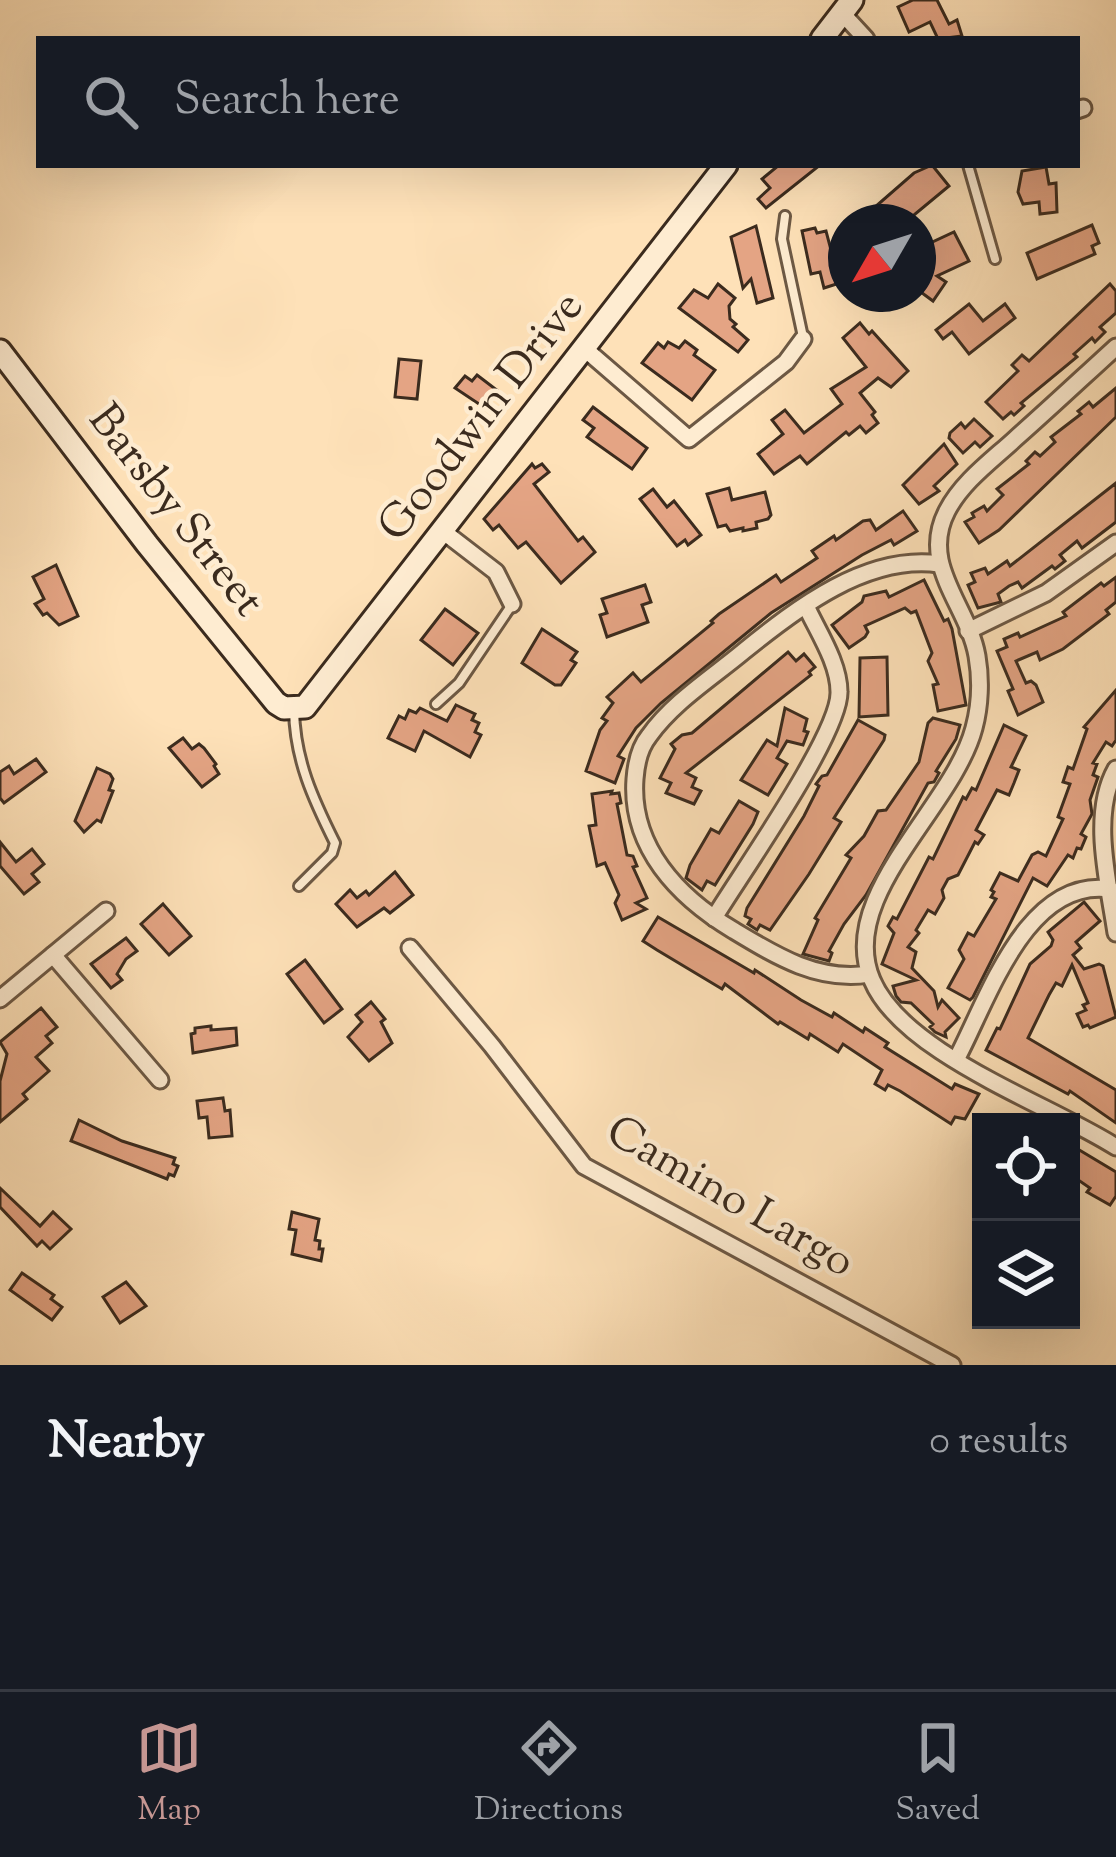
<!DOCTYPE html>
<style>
body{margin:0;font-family:"Sorts Mill Goudy",serif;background:#242831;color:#f1f3f6}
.controls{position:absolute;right:36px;bottom:36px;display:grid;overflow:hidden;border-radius:0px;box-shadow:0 12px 48px #0002}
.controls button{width:108px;height:108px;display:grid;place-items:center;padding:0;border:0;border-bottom:3px solid #363941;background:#171b24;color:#f1f3f6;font:60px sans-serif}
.compass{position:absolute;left:828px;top:204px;width:108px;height:108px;border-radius:50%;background:#171b24;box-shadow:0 12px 48px #0002;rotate:231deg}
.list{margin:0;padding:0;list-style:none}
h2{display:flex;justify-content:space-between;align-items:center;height:156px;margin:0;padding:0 48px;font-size:51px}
h2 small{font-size:39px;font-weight:400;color:#9ea1a6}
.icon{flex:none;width:66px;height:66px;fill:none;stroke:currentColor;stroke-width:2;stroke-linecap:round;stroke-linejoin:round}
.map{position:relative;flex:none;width:1116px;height:1365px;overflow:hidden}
.search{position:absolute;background:#171b24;box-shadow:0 12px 48px #0002;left:36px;right:36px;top:36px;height:132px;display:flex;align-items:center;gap:30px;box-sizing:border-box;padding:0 42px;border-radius:0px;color:#9ea1a6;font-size:45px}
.sheet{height:324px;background:#171b24}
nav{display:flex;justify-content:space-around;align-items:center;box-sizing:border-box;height:168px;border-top:3px solid #363941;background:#171b24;font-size:33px;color:#9ea1a6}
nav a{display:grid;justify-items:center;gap:6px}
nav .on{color:#c59692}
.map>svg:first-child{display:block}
.building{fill:#e4a484;stroke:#3b2b1e;stroke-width:3}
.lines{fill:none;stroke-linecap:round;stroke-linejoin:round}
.lane-casing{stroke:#6c5844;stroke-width:14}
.street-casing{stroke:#6c5844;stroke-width:21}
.secondary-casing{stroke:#3b2b1e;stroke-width:27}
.lane{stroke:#feecd1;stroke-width:8}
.street{stroke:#feecd1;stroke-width:15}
.secondary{stroke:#feecd1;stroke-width:21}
.labels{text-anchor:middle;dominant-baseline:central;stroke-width:9;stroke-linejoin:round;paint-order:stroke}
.street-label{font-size:45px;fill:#3b2b1e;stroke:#feecd1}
</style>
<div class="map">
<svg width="1116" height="1365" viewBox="0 0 1116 1365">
<rect width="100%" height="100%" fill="#fee1b8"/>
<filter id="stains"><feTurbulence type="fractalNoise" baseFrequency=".00167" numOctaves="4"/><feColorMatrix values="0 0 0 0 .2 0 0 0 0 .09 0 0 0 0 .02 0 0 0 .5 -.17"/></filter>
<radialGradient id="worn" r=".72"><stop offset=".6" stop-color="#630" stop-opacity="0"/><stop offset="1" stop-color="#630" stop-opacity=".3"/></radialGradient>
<!-- building -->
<g class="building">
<polygon points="913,0 937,0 949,24 957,20 962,36 938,39 930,22 909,32 898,7"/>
<polygon points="779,165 820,165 766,208 758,199 770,188 762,179"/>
<polygon points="932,165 949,186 914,215 902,222 887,222 875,207 914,173"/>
<polygon points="1046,167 1049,184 1056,183 1057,212 1040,214 1039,202 1023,204 1018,192 1022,171"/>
<polygon points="1092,225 1099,243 1092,246 1095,254 1037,279 1027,253"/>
<polygon points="756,226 773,298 757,303 751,279 743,288 731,237"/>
<polygon points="815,228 817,233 826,231 831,250 846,247 842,266 846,281 824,288 820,272 811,274 802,231"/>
<polygon points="954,232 969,261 937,276 946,282 933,301 918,290 918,255 924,246"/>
<polygon points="718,284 735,298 729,306 730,319 736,324 733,327 748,340 738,352 679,308 694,290 708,298"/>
<polygon points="1110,284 1116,291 1116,313 1100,327 1105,332 1095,342 1092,338 1074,354 1077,357 1021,403 1024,406 1014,415 1011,412 1003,419 986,402 1018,371 1012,365 1022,355 1029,361"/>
<polygon points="969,304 983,321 1005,304 1015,318 969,354 952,332 943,339 936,330"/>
<polygon points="860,323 869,334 872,331 908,371 891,387 878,378 860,393 875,412 872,415 878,423 866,433 860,426 849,435 846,432 807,464 800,456 774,474 758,454 783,434 772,420 785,410 804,433 842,404 831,389 866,367 843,338"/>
<polygon points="685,341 697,350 694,355 715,370 692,400 642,363 658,343 664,348 668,342 679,348"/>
<polygon points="399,359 421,361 417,399 395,397"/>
<polygon points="477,375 498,391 485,408 455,388 465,376 472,381"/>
<polygon points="1116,388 1116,417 999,530 979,543 965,522 974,517 972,513 984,506 987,511 1003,495 997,489 1029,464 1026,461 1035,452 1040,456 1055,442 1051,437 1081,414 1078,411 1089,402 1093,407"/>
<polygon points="593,407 647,448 632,469 587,437 594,428 583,420"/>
<polygon points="974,419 992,436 980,447 975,442 963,453 949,438 950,433 961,423 965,428"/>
<polygon points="944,444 957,464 934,486 939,491 919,504 903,485"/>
<polygon points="532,464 535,468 542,464 549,472 534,484 578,541 583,537 595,552 561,583 526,542 518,548 499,525 493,530 484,519"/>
<polygon points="1116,483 1116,522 1082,548 1077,541 1060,555 1065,561 1055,569 1052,566 1022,588 1018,582 1009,586 998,594 1001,602 978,608 968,585 975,582 971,573 985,568 988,574 1007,561 1010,566"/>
<polygon points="729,488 732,500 765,492 771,515 768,519 756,522 757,528 743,531 743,528 730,531 726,525 718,527 707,494"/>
<polygon points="653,489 667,507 674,501 701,535 688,545 685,540 677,546 640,499"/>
<polygon points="903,511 917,531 894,545 891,540 862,555 771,613 661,703 636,728 618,756 624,759 615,783 586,771 600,730 607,721 602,718 613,703 607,697 633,673 641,682 713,623 711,621 719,614 776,575 781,582 817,558 812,551 834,536 836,540 863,521 870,520 876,530"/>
<polygon points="56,565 78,616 59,625 47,613 43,615 35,604 44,599 33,577"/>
<polygon points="1116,577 1116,602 1106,610 1109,614 1063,649 1040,660 1037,652 1016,661 1026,683 1031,681 1036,685 1043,702 1018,715 1008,691 1013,689 997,651 1007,647 1004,639 1018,633 1020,637 1066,616 1063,612 1101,583 1104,586"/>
<polygon points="924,580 944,621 948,619 952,629 966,705 938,711 933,685 938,684 928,661 932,653 916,611 911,613 905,608 865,626 868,632 865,637 849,648 832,625 862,602 864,596 886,591 889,597"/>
<polygon points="645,585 651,602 642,605 648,622 607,637 600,615 607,613 602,599"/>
<polygon points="445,609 478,633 453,665 421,640"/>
<polygon points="542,629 577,652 571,660 576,663 561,685 555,685 522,663"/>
<polygon points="788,652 796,661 804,654 815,667 809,672 811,675 686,773 696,778 692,787 701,791 694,804 666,793 671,783 660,778 675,749 671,744 682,735 692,733"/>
<polygon points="887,657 888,715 859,717 860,658"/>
<polygon points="1116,690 1116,740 1112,746 1106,742 1093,763 1097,764 1093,775 1098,777 1090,800 1092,814 1081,834 1086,837 1081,849 1077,848 1073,858 1068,855 1047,886 1033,878 973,997 970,1000 948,988 964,959 959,950 968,933 974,936 996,899 991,897 994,892 991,890 1000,873 1018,881 1032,855 1038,852 1046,856 1063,819 1058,817 1070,784 1063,782 1068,767 1073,769 1087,729 1084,727"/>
<polygon points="456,705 475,714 472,720 479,723 475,732 481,735 470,757 424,731 415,751 388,738 399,716 405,719 409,710 416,713 420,708 447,721"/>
<polygon points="785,708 807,719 804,731 808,732 803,745 787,741 777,758 787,764 768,795 741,780 767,740 777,746"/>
<polygon points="933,718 960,725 956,739 936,771 939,773 934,782 928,783 866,895 844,924 829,951 832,953 829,961 803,954 818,920 815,918 851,858 846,855 864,836 878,811 886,810 919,762 928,723"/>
<polygon points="858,720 885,735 884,740 834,818 841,822 809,874 770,930 760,925 757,930 748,924 751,919 745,916 747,908 804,816 819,786 816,784 822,776 827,775"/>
<polygon points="1004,725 1026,736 1011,767 1019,770 1014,783 1009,795 997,790 976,830 984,835 978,844 975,842 958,875 948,879 942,890 944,898 935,914 928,910 916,930 919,933 908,947 916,952 912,968 934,991 938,1007 942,1000 959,1018 945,1032 946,1037 935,1032 930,1027 933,1024 911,1003 901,1002 896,996 893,986 916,980 882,964 894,933 888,926 893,917 897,919 929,857 933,859 963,797 966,799 972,788 976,790"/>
<polygon points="183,738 192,749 199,744 204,748 216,764 214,766 219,774 202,787 169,748"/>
<polygon points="36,759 46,772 4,803 0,798 0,772 9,766 14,774"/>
<polygon points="97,768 110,774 113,779 109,790 113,791 101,822 97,820 84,832 75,821"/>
<polygon points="612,791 611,794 619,793 621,803 617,804 627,855 633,856 637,866 633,867 647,898 636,903 646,909 622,920 615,903 619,895 605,863 597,866 589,826 596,825 592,794"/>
<polygon points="739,801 758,812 753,824 715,885 707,881 702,890 686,878 690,865 711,829 719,833"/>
<polygon points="0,842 16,862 32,849 44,864 32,874 39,882 24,894 0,866"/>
<polygon points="395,872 413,895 390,913 384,908 357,927 336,904 350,890 357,898 366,891 369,895"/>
<polygon points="1084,902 1100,921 1076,942 1081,948 1073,955 1084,969 1099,964 1103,966 1116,1017 1090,1028 1088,1025 1083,1027 1077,1014 1086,1010 1083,1005 1088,1003 1072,965 1062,986 1056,983 1049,995 1028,1038 1116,1090 1116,1123 1070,1091 1068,1094 986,1050 997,1028 1000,1029 1030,964 1051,946 1053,940 1048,932"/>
<polygon points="163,904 191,936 169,955 141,924"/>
<polygon points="658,917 754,973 755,970 801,1000 832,1017 834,1013 863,1032 865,1028 888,1043 885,1047 952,1089 955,1084 979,1094 965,1119 955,1117 951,1124 900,1091 888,1085 885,1090 875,1084 882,1070 843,1044 838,1052 810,1034 808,1039 780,1022 778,1024 725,984 722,989 657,950 643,941"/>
<polygon points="126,938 137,951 126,959 117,974 122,980 111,988 91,964"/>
<polygon points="305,960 342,1009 324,1023 287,974"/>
<polygon points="371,1002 385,1019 381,1022 392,1043 369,1061 348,1037 362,1022 356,1015"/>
<polygon points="41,1008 57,1027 46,1036 52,1043 36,1057 49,1071 23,1094 27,1099 0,1122 0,1081 7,1054 0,1042"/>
<polygon points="211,1026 211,1030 236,1028 237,1045 193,1053 191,1034 195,1033 195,1028"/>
<polygon points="223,1098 225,1111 230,1110 232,1136 209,1138 207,1117 199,1118 197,1101"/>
<polygon points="79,1120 122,1141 175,1158 173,1164 178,1166 174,1176 169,1174 167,1179 71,1141"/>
<polygon points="1076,1148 1116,1172 1116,1196 1110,1205 1087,1192 1090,1188 1071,1175 1071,1155"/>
<polygon points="0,1188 40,1226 53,1212 71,1229 50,1249 42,1241 37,1246 0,1207"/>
<polygon points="292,1212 319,1219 315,1240 320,1241 319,1249 323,1249 321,1261 292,1254 296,1230 289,1229"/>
<polygon points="22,1273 54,1295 51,1299 62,1307 52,1320 10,1290"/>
<polygon points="126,1282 146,1306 120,1323 103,1297"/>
</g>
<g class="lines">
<defs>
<g id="lane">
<polyline points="968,165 995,259"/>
<polyline points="785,216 782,239 803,337"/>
<polyline points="436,704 459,683 511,606"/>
<path d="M294 710C295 760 313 799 335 843L332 853 299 886"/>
</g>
<g id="street">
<polyline points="842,13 866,39"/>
<polyline points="1077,110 1083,108"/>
<path d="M1116 347C1082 378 1049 409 1015 439 991 461 962 482 947 511 919 565 968 605 977 656 981 679 980 706 974 728 953 808 836 896 872 980 903 1054 1049 1104 1116 1147"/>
<polyline points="585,349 689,439 786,362 803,339"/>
<polyline points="444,532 496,572 512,604"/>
<polyline points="968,631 1046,593 1116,543"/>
<path d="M1116 769C1090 815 1109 884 1116 933"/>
<path d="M714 918C740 875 840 734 839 692 839 663 818 632 806 606"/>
<polyline points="410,948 492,1046 584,1166 952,1365"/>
<polyline points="53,955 160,1080"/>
<path d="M869 974C818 982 776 956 733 930 678 897 630 847 635 779 636 765 640 747 649 736 673 702 713 677 744 651 797 608 867 554 939 564"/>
<polyline points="0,999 106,911"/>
<path d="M956 1060C988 1000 1026 877 1110 889"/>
</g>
<g id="secondary">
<polyline points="822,39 852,0"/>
<polyline points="0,351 147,544 276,703 284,708 305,707 726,165"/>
</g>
</defs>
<!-- lane casing -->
<use href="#lane" class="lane-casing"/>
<!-- street casing -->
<use href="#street" class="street-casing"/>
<!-- secondary casing -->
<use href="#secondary" class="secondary-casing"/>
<!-- lane -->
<use href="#lane" class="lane"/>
<!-- street -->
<use href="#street" class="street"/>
<!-- secondary -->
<use href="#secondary" class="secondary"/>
</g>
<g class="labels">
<!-- street labels -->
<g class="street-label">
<text transform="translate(483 418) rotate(-52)">Goodwin Drive</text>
<text transform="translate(174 512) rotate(52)">Barsby Street</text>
<text transform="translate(729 1199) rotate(30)">Camino Largo</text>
</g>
</g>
<rect width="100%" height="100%" filter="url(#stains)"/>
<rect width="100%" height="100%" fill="url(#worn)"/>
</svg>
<div class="controls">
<button><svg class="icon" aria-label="locate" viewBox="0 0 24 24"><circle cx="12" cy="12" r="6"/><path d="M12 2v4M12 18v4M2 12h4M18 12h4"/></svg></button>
<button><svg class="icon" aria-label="layers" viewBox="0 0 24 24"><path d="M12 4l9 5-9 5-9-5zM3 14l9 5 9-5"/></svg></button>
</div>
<svg class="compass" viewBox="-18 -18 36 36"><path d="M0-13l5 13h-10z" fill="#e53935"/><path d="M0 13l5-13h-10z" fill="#9ea1a6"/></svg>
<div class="search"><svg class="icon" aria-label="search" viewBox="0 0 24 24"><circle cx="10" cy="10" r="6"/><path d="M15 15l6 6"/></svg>Search here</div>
</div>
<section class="sheet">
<h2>Nearby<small>0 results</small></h2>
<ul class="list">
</ul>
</section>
<nav>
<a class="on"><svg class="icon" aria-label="map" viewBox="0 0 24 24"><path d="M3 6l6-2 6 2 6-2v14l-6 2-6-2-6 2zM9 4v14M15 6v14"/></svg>Map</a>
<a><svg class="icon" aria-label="directions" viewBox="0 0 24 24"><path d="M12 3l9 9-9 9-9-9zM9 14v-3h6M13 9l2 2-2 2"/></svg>Directions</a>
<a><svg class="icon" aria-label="saved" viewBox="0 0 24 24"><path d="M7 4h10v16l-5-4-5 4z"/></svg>Saved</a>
</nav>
